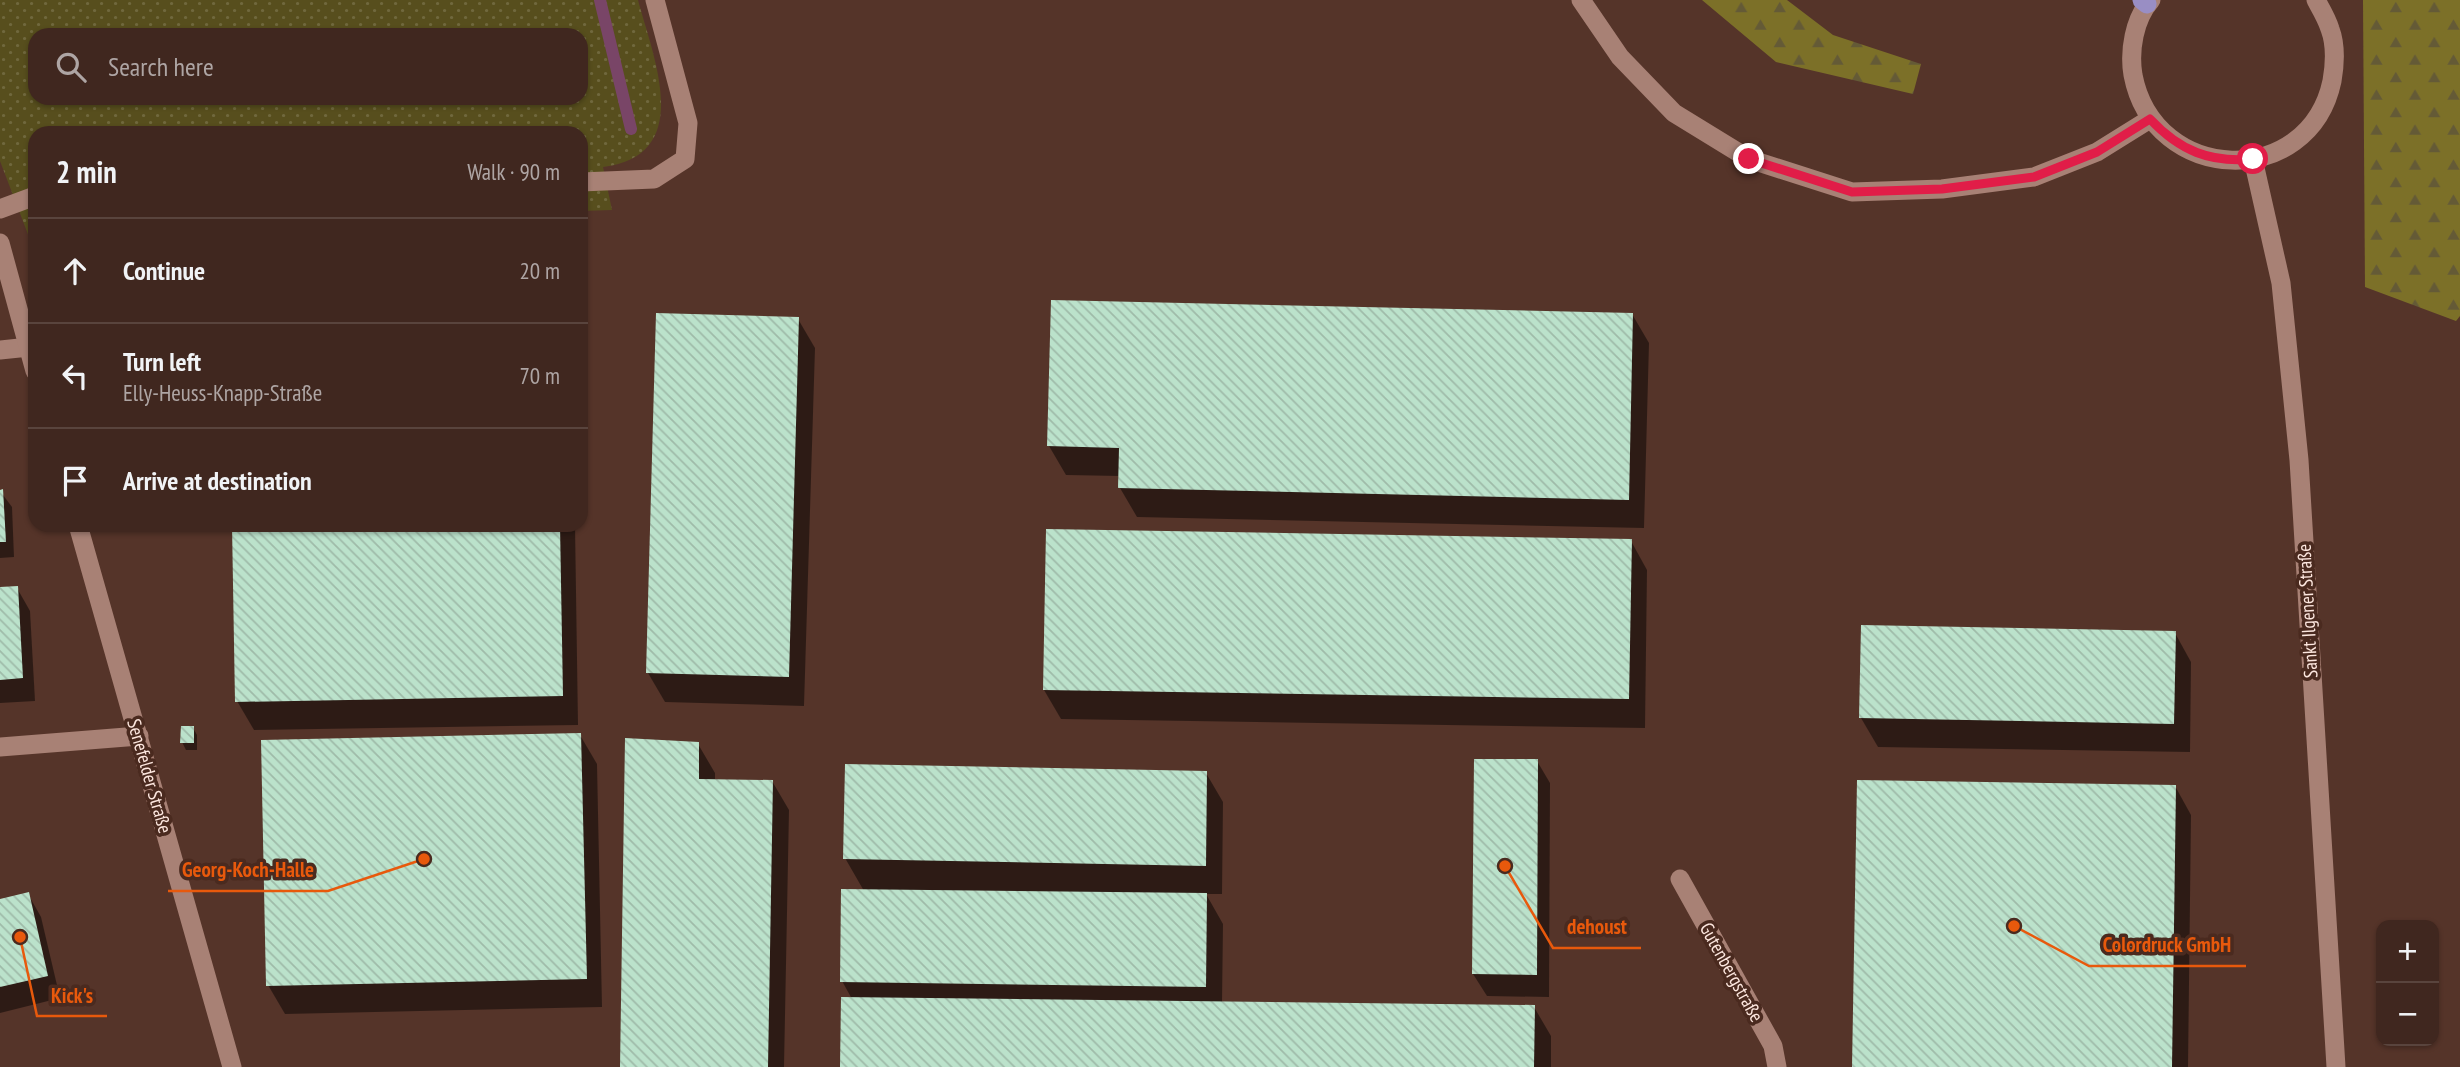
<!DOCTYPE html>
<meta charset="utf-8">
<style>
body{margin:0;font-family:"PT Sans Narrow",sans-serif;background:#472f28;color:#f1f3f6}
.controls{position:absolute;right:21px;bottom:21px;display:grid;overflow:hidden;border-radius:14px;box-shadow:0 2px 5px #0004}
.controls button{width:63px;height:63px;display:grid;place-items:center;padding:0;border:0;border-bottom:2px solid #59443d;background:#40271f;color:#f1f3f6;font:35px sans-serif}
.stop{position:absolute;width:21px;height:21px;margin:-16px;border:5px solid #e11d48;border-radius:50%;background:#fff}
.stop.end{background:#e11d48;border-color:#fff;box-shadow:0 2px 7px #0008}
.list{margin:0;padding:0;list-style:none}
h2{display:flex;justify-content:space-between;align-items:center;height:91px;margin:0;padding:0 28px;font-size:30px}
h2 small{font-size:23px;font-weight:400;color:#aea5a4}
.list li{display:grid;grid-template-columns:46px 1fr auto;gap:21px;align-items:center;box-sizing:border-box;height:105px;padding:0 28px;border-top:2px solid #59443d}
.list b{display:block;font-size:26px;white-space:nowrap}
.list p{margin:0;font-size:23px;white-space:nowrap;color:#aea5a4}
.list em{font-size:23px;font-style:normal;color:#aea5a4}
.icon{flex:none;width:38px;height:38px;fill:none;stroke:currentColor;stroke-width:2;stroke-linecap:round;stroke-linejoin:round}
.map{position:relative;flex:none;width:2460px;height:1067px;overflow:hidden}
.search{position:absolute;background:#40271f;box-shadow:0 2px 5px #0004;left:28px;top:28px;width:560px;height:77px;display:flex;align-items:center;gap:18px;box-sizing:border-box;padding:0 24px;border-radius:21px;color:#aea5a4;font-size:26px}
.panel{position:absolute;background:#40271f;box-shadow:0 2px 5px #0004;left:28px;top:126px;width:560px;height:406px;border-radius:21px}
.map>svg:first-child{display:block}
.grass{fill:url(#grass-dots);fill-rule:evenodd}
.forest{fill:url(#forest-firs)}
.shadow{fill:#0007}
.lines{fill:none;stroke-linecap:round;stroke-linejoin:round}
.stream{stroke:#794567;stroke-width:12}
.building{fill:url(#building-back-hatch)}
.service{stroke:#a88175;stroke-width:19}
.minor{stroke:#a88175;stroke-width:19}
.tertiary{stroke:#a88175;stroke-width:19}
.primary{stroke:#998ec4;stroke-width:19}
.route{stroke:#e11d48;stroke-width:9}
.labels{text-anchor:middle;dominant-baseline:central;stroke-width:7;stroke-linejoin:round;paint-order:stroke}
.street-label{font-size:19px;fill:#fde7df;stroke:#4a2a1f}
.leader{fill:none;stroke:#e8590c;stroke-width:2.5}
.callout-dot{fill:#e8590c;stroke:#4a2a1f;stroke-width:2.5}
.callout-label{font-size:21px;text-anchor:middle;font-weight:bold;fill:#e8590c;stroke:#4a2a1f;stroke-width:7;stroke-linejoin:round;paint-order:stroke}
</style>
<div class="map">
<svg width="2460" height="1067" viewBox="0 0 2460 1067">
<defs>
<pattern id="grass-dots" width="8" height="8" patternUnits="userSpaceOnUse" patternTransform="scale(1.75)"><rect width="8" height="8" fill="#574e1d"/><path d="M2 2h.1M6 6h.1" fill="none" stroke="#70683d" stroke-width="1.8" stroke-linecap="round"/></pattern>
<pattern id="forest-firs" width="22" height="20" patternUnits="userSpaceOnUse" patternTransform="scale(1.75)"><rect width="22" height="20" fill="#7c7028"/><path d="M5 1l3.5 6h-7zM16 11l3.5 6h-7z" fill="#645a36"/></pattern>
<pattern id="building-back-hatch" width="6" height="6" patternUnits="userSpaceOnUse" patternTransform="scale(1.75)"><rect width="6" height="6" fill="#bbe2cb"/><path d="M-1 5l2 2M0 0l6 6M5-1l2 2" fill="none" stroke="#9fbba9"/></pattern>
</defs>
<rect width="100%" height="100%" fill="#553429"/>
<!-- grass -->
<path class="grass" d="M0 0H638C653 57 696 155 603 167L612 210 581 211V133H35V236L29 237 0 161ZM35 35H581V98H35Z"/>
<!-- forest -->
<g class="forest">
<polygon points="1702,0 1787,0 1833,35 1921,64 1913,94 1776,62"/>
<polygon points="2363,0 2460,0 2460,316 2456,321 2365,287"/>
</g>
<!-- shadow -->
<g class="shadow">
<polygon points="1632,314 1649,343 1644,528 1137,517 1120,488 1120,476 1066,475 1049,446"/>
<polygon points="798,319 815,348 804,706 665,702 648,673"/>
<polygon points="0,491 12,507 14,557 0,558"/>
<polygon points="234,525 575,525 578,725 254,730 237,701"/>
<polygon points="1631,541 1647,570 1645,728 1061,719 1044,690"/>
<polygon points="17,588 30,611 35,701 0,703 0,589"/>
<polygon points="2175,633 2191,662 2190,752 1878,747 1861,718"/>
<polygon points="193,728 197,735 197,750 186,750 182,742"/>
<polygon points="580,735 597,764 602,1007 285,1014 268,985"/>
<polygon points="698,744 715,773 715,781 772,781 789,810 784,1067 621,1067"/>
<polygon points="1537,761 1550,783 1549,997 1487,996 1473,974"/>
<polygon points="1206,773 1223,802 1222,894 1206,894 1223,924 1222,1003 1534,1007 1551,1036 1551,1067 841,1067 852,999 842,981 864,891 845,858"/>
<polygon points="2175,786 2191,815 2188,1067 1854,1067"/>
<polygon points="28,894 41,917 60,998 0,1013 0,900"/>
</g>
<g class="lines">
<!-- stream -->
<polyline class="stream" points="600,0 631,129"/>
</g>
<!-- building -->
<g class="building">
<polygon points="1051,300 1633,313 1629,500 1118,488 1119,448 1047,446"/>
<polygon points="656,313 799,317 789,677 646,673"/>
<polygon points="3,489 6,542 0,542 0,490"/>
<polygon points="232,525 560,525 563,696 235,702"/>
<polygon points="1046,529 1632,539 1629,699 1043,690"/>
<polygon points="18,586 23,678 0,680 0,587"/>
<polygon points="1861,625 2176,631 2174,724 1859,718"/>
<polygon points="181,726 194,726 194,743 180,743"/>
<polygon points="581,733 587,979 266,986 261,740"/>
<polygon points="625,738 699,742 699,779 773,780 768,1067 620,1067"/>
<polygon points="1474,759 1538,759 1537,975 1472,974"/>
<polygon points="845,764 1207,771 1206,866 843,859"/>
<polygon points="1857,780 2176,785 2172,1067 1852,1067"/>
<polygon points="841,889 1207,893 1206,987 840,982"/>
<polygon points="29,892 48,976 0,987 0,899"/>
<polygon points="841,997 1535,1005 1534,1067 840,1067"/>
</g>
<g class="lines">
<!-- service -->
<polyline class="service" points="0,350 29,347"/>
<!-- minor -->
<g class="minor">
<polyline points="1581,0 1620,57 1674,113 1749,159 1852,192 1942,189 2034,177 2097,152 2150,119"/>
<polyline points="581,182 654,179 685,159 688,123 655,0"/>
<polyline points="0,209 35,196"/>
<polyline points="0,243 35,371"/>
<polyline points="78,525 232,1067"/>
<polyline points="0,747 139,736"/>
<polyline points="1680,879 1773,1046 1777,1067"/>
</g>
<!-- tertiary -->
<g class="tertiary">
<path d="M2151 0C2134 19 2129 51 2133 75 2154 185 2309 190 2332 81 2335 64 2336 45 2330 29 2327 19 2321 9 2316 0"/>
<polyline points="2253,159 2281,283 2299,460 2336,1067"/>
</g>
<!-- primary -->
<polyline class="primary" points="2142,0 2147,4"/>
</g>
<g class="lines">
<!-- route -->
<path class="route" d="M1749 159 1852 192 1942 189 2034 177 2097 152 2150 119C2180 151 2210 163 2253 159"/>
</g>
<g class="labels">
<!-- street labels -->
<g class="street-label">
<text transform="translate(2307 611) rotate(-93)">Sankt Ilgener Straße</text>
<text transform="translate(150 776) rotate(74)">Senefelder Straße</text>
<text transform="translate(1732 972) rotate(61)">Gutenbergstraße</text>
</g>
</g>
<!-- callouts -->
<path class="leader" d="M424 859L328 891H168M1505 866L1553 948H1641M2014 926L2089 966H2246M20 937L37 1016H107"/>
<g class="callout-dot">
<circle cx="424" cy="859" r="7"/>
<circle cx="1505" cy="866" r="7"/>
<circle cx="2014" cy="926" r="7"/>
<circle cx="20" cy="937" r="7"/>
</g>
<g class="callout-label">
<text x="248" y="877">Georg-Koch-Halle</text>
<text x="1597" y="934">dehoust</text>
<text x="2167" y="952">Colordruck GmbH</text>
<text x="72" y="1003">Kick's</text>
</g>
</svg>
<div class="controls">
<button>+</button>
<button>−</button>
</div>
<div class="stop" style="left:2253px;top:159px"></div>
<div class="stop end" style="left:1749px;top:159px"></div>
<div class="search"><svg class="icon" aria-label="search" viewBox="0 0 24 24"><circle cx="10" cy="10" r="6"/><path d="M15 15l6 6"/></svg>Search here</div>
<section class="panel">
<h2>2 min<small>Walk · 90 m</small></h2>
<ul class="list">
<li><svg class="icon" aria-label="ahead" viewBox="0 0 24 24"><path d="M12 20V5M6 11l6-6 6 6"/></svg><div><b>Continue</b></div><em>20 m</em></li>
<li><svg class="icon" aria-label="left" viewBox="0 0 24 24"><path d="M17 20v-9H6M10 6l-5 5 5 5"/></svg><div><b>Turn left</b><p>Elly-Heuss-Knapp-Straße</p></div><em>70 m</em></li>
<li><svg class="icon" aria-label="arrive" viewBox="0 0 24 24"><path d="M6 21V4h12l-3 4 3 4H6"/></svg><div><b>Arrive at destination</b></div></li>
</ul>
</section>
</div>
